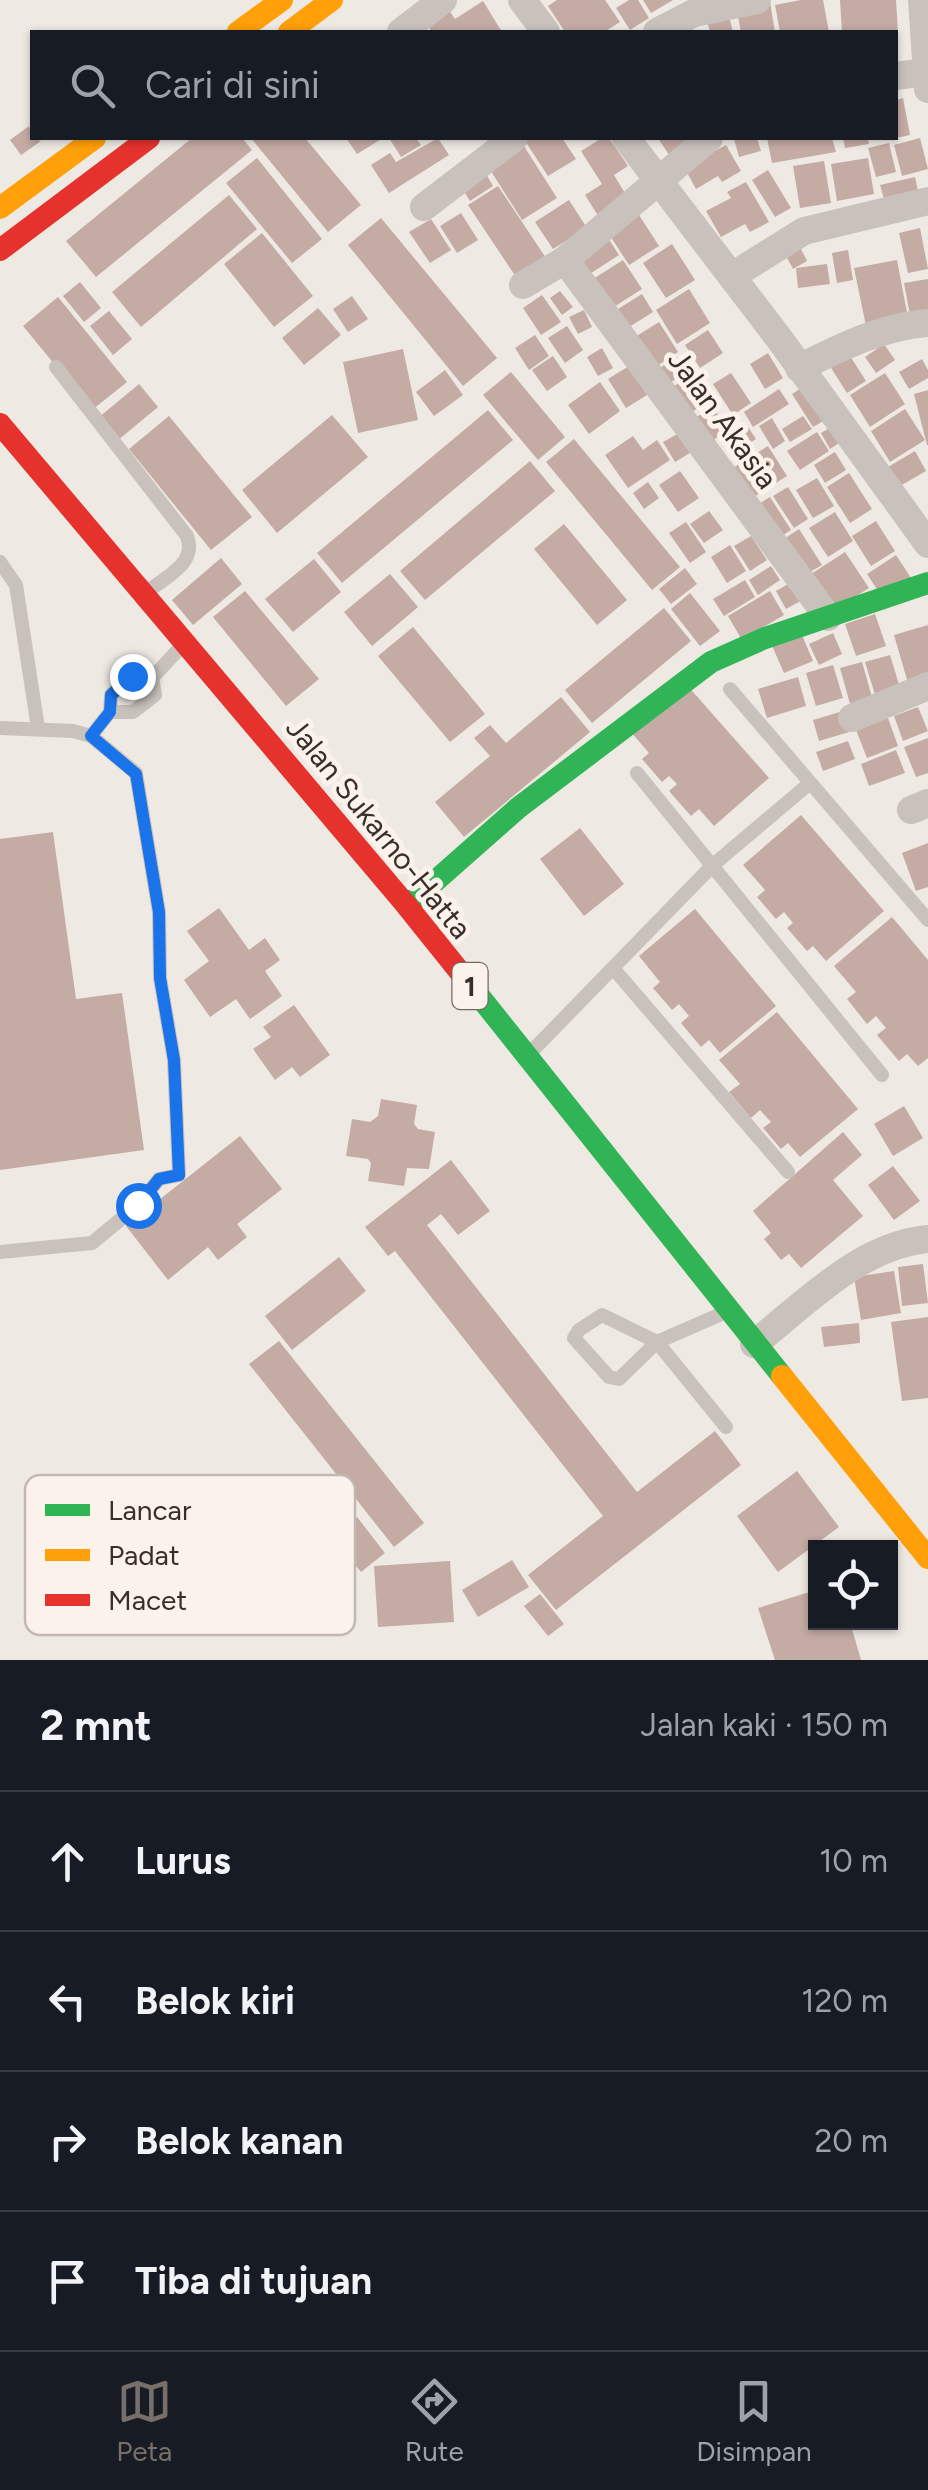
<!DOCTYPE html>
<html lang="id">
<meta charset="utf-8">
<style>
body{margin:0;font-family:Figtree,sans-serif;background:#242831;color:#f1f3f6}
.controls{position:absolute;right:30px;bottom:30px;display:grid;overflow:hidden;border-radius:0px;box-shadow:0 2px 8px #0004}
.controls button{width:90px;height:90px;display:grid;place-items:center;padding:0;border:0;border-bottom:2px solid #363941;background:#171b24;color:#f1f3f6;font:50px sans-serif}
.stop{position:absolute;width:30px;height:30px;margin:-22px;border:8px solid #1a73e8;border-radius:50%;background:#fff}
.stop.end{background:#1a73e8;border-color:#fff;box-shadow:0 2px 10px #0008}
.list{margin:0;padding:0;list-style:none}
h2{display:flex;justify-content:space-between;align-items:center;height:130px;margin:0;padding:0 40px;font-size:42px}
h2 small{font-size:32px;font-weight:400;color:#9ea1a6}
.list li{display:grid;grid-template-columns:65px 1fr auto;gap:30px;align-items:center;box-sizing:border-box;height:140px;padding:0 40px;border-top:2px solid #363941}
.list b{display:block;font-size:38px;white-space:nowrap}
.list em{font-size:32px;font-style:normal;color:#9ea1a6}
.icon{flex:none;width:55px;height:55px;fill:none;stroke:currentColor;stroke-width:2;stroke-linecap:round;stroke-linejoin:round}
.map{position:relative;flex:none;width:928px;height:1660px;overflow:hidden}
.search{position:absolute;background:#171b24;box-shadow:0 2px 8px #0004;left:30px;right:30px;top:30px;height:110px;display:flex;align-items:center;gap:25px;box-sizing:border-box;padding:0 35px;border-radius:0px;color:#9ea1a6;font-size:38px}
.sheet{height:690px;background:#171b24}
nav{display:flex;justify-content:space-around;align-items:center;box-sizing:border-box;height:140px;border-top:2px solid #363941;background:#171b24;font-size:28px;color:#9ea1a6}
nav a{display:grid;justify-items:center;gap:5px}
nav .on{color:#796f6a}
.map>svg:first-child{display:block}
.building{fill:#c4aba4}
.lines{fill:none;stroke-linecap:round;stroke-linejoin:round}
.lane{stroke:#c8c1bc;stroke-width:14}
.street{stroke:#c8c1bc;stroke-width:28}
.fast{stroke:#30b455;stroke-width:22}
.slow{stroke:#ff9f0a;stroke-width:22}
.jam{stroke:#e5322d;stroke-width:22}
.route{stroke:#1a73e8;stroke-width:12}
.labels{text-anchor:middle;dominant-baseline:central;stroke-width:10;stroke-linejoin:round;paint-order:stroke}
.shield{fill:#fbf3eb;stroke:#746963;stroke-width:2.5}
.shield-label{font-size:28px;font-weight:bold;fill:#3a2e29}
.street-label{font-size:30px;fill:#3a2e29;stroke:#fbf3eb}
.key{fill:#fbf3eb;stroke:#c1b8b1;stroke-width:2.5}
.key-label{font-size:28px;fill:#3a2e29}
</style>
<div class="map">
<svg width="928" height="1660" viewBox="0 0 928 1660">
<rect width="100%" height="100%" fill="#efe9e3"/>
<!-- building -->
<g class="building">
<polygon points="557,0 605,0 620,22 604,32 565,32 548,6"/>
<polygon points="629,0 638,0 649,18 630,30 616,8"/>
<polygon points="643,0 673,0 651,13"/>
<polygon points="801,0 823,0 829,32 780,32 775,5"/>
<polygon points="840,0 896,0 898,32 842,32"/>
<polygon points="483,1 502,32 432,32 426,23 448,9 455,19"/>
<polygon points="770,2 775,32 741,32 736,7"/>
<polygon points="729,16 733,32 710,32 707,21"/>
<polygon points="903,98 910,135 896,138 896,100"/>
<polygon points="29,126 32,138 41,141 21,155 10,140"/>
<polygon points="192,138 242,138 252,150 96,277 66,241"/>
<polygon points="251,138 305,138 361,205 328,232"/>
<polygon points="346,138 383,138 357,154"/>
<polygon points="389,138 416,138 421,145 401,157"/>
<polygon points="438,138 449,155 389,193 371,165 390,153 396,162"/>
<polygon points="523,138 562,138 576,159 548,176"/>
<polygon points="602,138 609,138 628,166 614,175 631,203 602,222 585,195 602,184 581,151"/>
<polygon points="658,138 696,138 669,155"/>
<polygon points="757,138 761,151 739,157 734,139"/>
<polygon points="767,138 832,138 836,152 772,163"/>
<polygon points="843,138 868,138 869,144 845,148"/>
<polygon points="920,138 928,169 902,176 894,145"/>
<polygon points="522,143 557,198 522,220 487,165"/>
<polygon points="889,143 896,172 876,177 868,148"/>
<polygon points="726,145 741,171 722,182 718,176 696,189 684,167"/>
<polygon points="257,158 322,239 292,263 226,183"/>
<polygon points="868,158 874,194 837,201 831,164"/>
<polygon points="824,161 831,203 800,208 793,166"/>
<polygon points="482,167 493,186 470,201 458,182"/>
<polygon points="768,170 791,208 775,217 752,180"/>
<polygon points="915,177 918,191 884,199 880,185"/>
<polygon points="746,182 769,222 750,232 745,224 721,237 706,211 731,198 727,192"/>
<polygon points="498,186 550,264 520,283 468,205"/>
<polygon points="229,195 257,229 141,327 112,292"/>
<polygon points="569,200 587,228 553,249 535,222"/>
<polygon points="637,212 659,246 629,265 607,231"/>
<polygon points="461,213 478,240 457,253 440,226"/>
<polygon points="381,218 497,358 463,386 348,245"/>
<polygon points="431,219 451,250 430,263 409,232"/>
<polygon points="920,228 928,269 908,273 899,233"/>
<polygon points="262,233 313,296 274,327 224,264"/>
<polygon points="606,235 619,255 582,279 569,258"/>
<polygon points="797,241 807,261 793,269 782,248"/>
<polygon points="672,244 695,280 666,298 643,263"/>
<polygon points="848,250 853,280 837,283 832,253"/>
<polygon points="623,260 642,289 609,310 590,281"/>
<polygon points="897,260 908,318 866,326 854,268"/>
<polygon points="827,264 830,284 798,288 796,268"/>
<polygon points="928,279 928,312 910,315 904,283"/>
<polygon points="80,282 101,308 84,322 63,296"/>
<polygon points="689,289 710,323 677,344 656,310"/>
<polygon points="560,291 573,307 562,315 550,298"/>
<polygon points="642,294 653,312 621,332 610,314"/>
<polygon points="542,295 561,322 541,335 523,308"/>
<polygon points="352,296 368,319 348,332 333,309"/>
<polygon points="58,297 127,382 92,410 23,326"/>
<polygon points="318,308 341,335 304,365 282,338"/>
<polygon points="584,310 592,327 578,334 569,317"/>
<polygon points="109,311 132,339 113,355 90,326"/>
<polygon points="659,322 678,352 651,370 632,339"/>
<polygon points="567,326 583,350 565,363 548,338"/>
<polygon points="708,330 723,353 700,368 685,345"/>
<polygon points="535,335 549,356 529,370 515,348"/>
<polygon points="884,344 895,360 876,373 865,357"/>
<polygon points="602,348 613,368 598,376 587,357"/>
<polygon points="845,348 866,381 847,393 826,360"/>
<polygon points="403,349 418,420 358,433 343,362"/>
<polygon points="768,353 783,378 765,389 750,364"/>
<polygon points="553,356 567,377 547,391 532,370"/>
<polygon points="677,357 687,372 665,386 655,371"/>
<polygon points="922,359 928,370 928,378 909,389 899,372"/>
<polygon points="629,366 647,395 626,408 608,379"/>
<polygon points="445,370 463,395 434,416 416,392"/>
<polygon points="511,372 565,437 538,460 483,395"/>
<polygon points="731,373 751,403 733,415 713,384"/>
<polygon points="885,373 905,404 870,427 850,395"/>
<polygon points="692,375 708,401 688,415 671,388"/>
<polygon points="600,382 620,411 589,434 568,405"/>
<polygon points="139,384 158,407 117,441 98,418"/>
<polygon points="808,384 830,417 813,427 792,394"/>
<polygon points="779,389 789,404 753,427 744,412"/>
<polygon points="928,390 928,445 927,445 914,394"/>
<polygon points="713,407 728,431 705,445 690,421"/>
<polygon points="905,409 925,440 890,462 871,431"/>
<polygon points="488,410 513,440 342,583 317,553"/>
<polygon points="332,415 368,457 277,533 242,490"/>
<polygon points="169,416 252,517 211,550 129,449"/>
<polygon points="803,416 812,429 790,442 782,429"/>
<polygon points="772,418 785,441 773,449 759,426"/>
<polygon points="746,424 756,439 741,449 731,434"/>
<polygon points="833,426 842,441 830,449 821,433"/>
<polygon points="681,432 693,451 675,462 663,442"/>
<polygon points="817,432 829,451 800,470 787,451"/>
<polygon points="633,436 643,450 657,440 670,460 628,488 605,455"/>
<polygon points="574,439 680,567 652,590 546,462"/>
<polygon points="768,446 787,476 752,498 733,468"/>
<polygon points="915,451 926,471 900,486 888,467"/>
<polygon points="835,452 846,470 825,483 814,465"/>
<polygon points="530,461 555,491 425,600 400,571"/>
<polygon points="680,471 699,498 678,512 659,485"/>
<polygon points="849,473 872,509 850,523 827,487"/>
<polygon points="817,478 834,506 813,518 796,490"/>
<polygon points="648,482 659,498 644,509 633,493"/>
<polygon points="788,487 808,519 794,528 773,496"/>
<polygon points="770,497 791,530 775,540 754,507"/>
<polygon points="709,511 723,530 704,543 690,524"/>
<polygon points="835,512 853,541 828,557 809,528"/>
<polygon points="876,521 895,551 871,566 852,536"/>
<polygon points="686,522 706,552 690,563 669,533"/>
<polygon points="564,524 627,600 597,625 534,549"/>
<polygon points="799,529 822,565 803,576 781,541"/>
<polygon points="751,536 767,560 750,571 734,546"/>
<polygon points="730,545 746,571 727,583 711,557"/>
<polygon points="845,552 869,588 831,612 808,576"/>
<polygon points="896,555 913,581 884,600 867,574"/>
<polygon points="221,558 242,584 193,625 172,600"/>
<polygon points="314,559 341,592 293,632 265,599"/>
<polygon points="771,566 780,580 758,595 749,580"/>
<polygon points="685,568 697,584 671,604 659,589"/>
<polygon points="390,574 418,607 372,646 344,612"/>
<polygon points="797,579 808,597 786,609 776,591"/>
<polygon points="745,580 755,597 724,616 713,599"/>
<polygon points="245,591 319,679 286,706 213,617"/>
<polygon points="770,591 784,615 742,640 728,616"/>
<polygon points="690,593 720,631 700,646 671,609"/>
<polygon points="664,608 691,641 592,723 565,690"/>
<polygon points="875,614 886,646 856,656 845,624"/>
<polygon points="928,625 928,677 908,683 894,635"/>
<polygon points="413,627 485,714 450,742 378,656"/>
<polygon points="799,628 813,661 784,673 770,641"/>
<polygon points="833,633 842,654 819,665 809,644"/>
<polygon points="890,655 901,691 876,698 865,662"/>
<polygon points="862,662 872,697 850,704 840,668"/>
<polygon points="833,665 843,698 816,706 806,673"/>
<polygon points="798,677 806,706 767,718 758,689"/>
<polygon points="686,684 769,778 714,826 699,809 691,816 669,791 677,784 669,776 662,782 642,759 649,753 631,732"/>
<polygon points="561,697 590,732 464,837 435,802 490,756 474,738 490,725 506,743"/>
<polygon points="918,707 928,731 903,741 894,716"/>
<polygon points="843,711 849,732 819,741 813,720"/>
<polygon points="888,718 898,746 867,758 856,730"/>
<polygon points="928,738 928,773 916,777 904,747"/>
<polygon points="848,741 855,759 823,771 816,752"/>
<polygon points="896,750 905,773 869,786 861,764"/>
<polygon points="801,815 884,911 826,961 813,946 807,951 787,928 793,923 784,912 776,919 757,897 765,890 743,865"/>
<polygon points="580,828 624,884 584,916 540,859"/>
<polygon points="53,832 76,999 122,993 144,1150 0,1170 0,839"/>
<polygon points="928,843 928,887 916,891 902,853"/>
<polygon points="219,908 249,950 265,938 280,960 265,971 282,996 250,1019 236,999 210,1017 184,980 209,961 187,931"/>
<polygon points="695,909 776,1006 720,1053 709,1040 701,1047 681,1023 689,1016 679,1004 672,1010 653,988 660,982 639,956"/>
<polygon points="892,917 928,960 928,1058 918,1066 907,1054 899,1061 877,1035 886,1028 876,1016 867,1024 847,999 856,992 834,966"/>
<polygon points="294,1005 330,1055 300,1077 292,1067 275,1080 253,1049 271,1037 263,1027"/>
<polygon points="777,1012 858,1109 800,1157 788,1143 781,1149 763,1128 771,1122 760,1110 751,1118 729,1092 740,1084 719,1060"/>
<polygon points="381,1099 417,1105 414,1124 418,1129 435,1132 429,1169 407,1168 404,1186 368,1181 371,1163 368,1159 346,1156 352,1119 370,1122 378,1116"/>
<polygon points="904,1106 923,1138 893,1156 874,1124"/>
<polygon points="843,1132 862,1155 833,1180 863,1216 801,1268 789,1254 781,1260 764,1239 771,1233 753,1211"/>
<polygon points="240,1136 282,1189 237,1224 247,1237 218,1260 208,1247 168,1280 126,1226"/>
<polygon points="451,1160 490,1211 458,1235 441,1214 427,1225 637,1492 715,1431 741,1465 556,1610 528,1575 603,1516 395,1251 388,1256 365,1227"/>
<polygon points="893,1166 920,1201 894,1220 868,1185"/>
<polygon points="339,1257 366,1291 292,1350 265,1316"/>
<polygon points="923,1264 928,1303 902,1306 898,1267"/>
<polygon points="894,1271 901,1313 861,1320 854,1277"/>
<polygon points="928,1317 928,1398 902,1401 891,1322"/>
<polygon points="859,1323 860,1343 824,1347 821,1327"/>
<polygon points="279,1341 424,1523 394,1547 249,1364"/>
<polygon points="797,1471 839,1527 778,1572 737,1516"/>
<polygon points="357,1517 385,1553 361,1572 332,1537"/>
<polygon points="512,1560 529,1587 478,1617 462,1590"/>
<polygon points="450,1561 454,1622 378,1627 374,1566"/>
<polygon points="816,1590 816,1622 850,1622 861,1660 775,1660 758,1608"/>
<polygon points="540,1594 564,1624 548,1636 524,1606"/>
</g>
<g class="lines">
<!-- lane -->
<g class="lane">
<path d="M56 367 187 536C197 562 169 575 151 589"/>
<polyline points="0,562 16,585 38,728"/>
<polyline points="152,678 179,649"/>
<polyline points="730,689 928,920"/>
<polyline points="110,712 133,712 155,695 152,678"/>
<polyline points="0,728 73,731 91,736 136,773 159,912 160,978 174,1060 179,1175 159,1179 138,1205 92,1243 0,1252"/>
<polyline points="91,736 110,712 111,695 132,676 152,678"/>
<polyline points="637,773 882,1075"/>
<polyline points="613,968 788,1172"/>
<polyline points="533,1050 713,865 810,783"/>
<polyline points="719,1315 657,1342 619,1379 609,1377 574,1338 579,1330 602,1315 657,1342 726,1427"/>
</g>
<!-- street -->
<g class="street">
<polyline points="522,0 546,32"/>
<polyline points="922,0 928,89"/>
<polyline points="401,32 443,0"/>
<polyline points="657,32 694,13 757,0"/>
<polyline points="896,76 926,72"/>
<polyline points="626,138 781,341 928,544"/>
<polyline points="424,207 514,138"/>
<polyline points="565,260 828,617"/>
<polyline points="732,276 804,231 928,201"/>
<polyline points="523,285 565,260 709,138"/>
<path d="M799 368C840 348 882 326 928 323"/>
<polyline points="852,718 928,686"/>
<polyline points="911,810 928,803"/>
<path d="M754 1344C805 1304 860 1245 928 1239"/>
</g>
<!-- fast -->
<g class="fast">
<polyline points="407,906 518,808 711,662 765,638 928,583"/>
<polyline points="476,992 782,1376"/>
</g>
<!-- slow -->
<g class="slow">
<polyline points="238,32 282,0"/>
<polyline points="289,32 332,0"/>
<polyline points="0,208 95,138"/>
<polyline points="782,1376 928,1558"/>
</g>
<!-- jam -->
<g class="jam">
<polyline points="0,250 149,138"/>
<polyline points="0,424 407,906 476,992"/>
</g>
</g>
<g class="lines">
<!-- route -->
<polyline class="route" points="132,676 111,695 110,712 91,736 136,774 159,912 160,978 174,1060 179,1175 159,1179 138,1205"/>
</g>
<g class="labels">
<!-- shield labels -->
<rect class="shield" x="452.5" y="963" width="35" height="46" rx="8"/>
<g class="shield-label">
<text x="470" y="986">1</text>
</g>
<!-- street labels -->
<g class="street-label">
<text transform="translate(723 419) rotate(54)">Jalan Akasia</text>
<text transform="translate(379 828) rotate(51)">Jalan Sukarno-Hatta</text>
</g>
</g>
<!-- legend -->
<rect x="25" y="1475" width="330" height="160" rx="15" class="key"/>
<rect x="45" y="1504" width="45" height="12" fill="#30b455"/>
<rect x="45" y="1549" width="45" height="12" fill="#ff9f0a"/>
<rect x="45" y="1594" width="45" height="12" fill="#e5322d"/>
<g class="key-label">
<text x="108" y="1520">Lancar</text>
<text x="108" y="1565">Padat</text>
<text x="108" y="1610">Macet</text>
</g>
</svg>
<div class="controls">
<button><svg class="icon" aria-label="locate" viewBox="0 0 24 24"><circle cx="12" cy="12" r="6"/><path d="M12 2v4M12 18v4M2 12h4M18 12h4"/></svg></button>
</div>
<div class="stop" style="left:138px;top:1205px"></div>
<div class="stop end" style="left:132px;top:676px"></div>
<div class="search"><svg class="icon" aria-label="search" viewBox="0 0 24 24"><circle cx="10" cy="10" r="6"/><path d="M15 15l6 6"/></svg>Cari di sini</div>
</div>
<section class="sheet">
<h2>2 mnt<small>Jalan kaki · 150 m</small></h2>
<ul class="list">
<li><svg class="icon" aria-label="ahead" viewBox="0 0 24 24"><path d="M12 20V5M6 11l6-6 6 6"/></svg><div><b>Lurus</b></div><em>10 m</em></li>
<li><svg class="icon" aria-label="left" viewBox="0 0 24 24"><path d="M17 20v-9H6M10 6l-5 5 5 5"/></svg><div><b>Belok kiri</b></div><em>120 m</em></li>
<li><svg class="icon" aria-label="right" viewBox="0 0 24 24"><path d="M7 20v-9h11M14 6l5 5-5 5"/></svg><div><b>Belok kanan</b></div><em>20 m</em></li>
<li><svg class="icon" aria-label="arrive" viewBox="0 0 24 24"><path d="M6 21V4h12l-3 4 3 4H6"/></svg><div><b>Tiba di tujuan</b></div></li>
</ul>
</section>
<nav>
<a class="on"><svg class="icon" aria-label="map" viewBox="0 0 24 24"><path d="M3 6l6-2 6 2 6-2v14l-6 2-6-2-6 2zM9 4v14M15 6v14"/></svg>Peta</a>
<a><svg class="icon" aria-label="directions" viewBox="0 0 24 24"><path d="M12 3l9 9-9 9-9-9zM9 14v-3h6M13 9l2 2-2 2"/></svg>Rute</a>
<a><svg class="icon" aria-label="saved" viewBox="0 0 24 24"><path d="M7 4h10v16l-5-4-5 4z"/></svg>Disimpan</a>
</nav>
